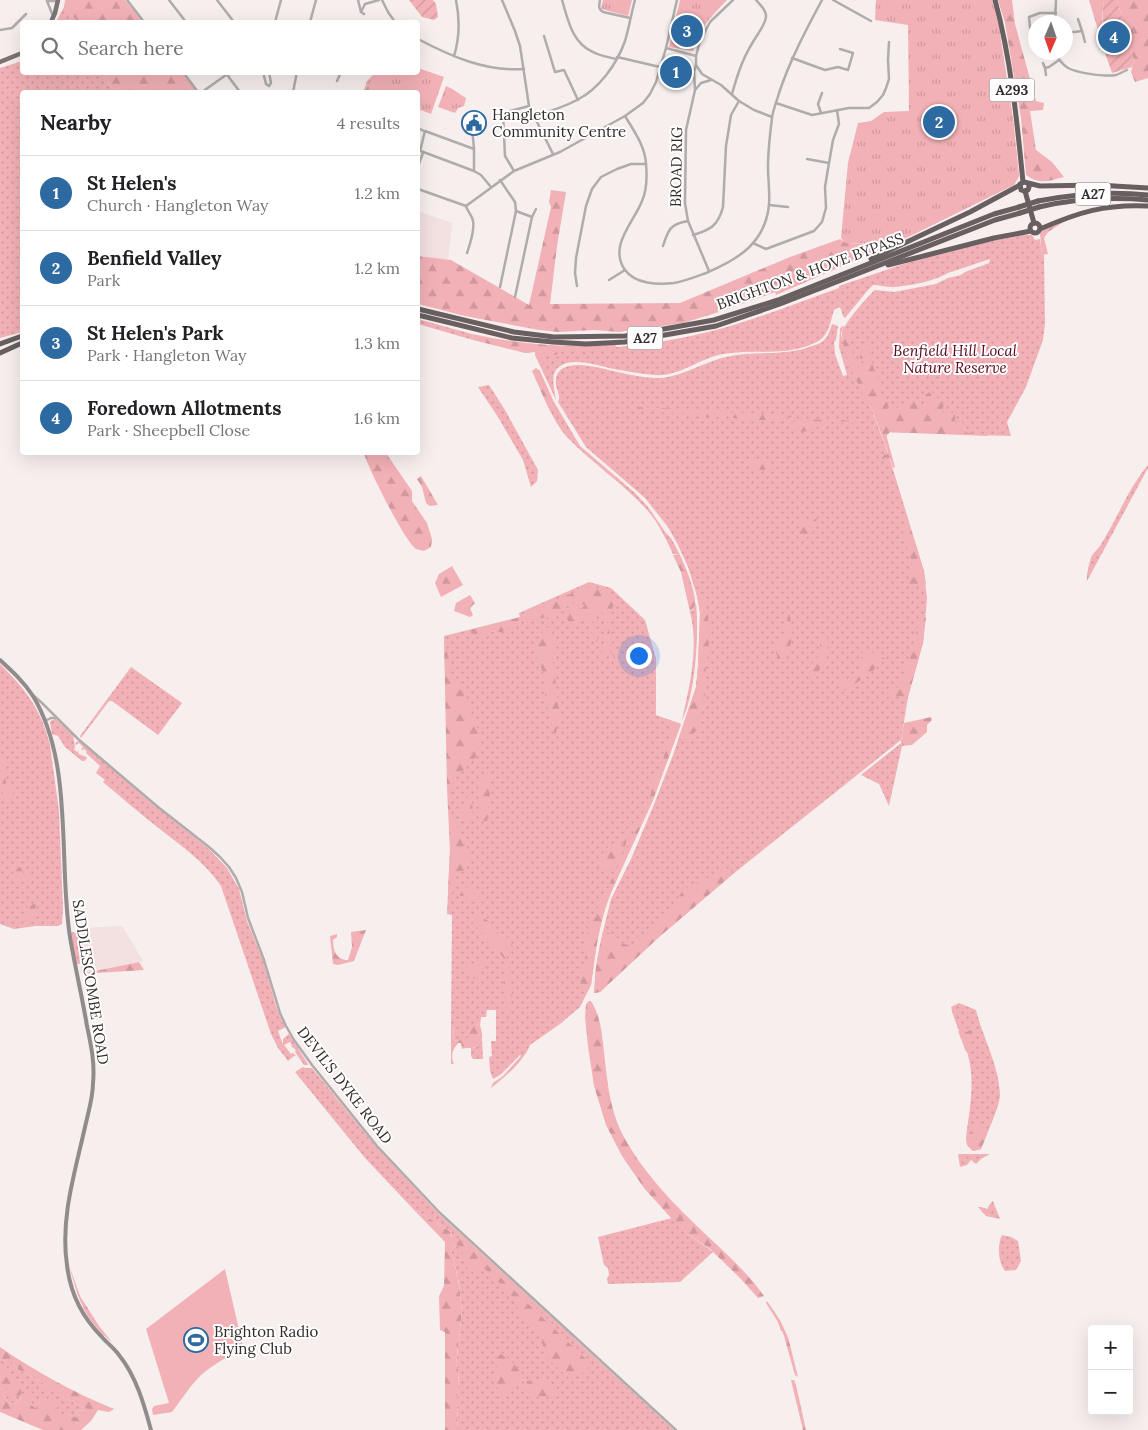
<!DOCTYPE html>
<meta charset="utf-8">
<style>
body{margin:0;font-family:Lora,serif;background:#f6f6f6;color:#202124}
.controls{position:absolute;right:15px;bottom:15px;display:grid;overflow:hidden;border-radius:5px;box-shadow:0 5px 20px #0002}
.controls button{width:45px;height:45px;display:grid;place-items:center;padding:0;border:0;border-bottom:1px solid #e0e0e0;background:#fff;color:#202124;font:25px sans-serif}
.compass{position:absolute;left:1028px;top:15px;width:45px;height:45px;border-radius:50%;background:#fff;box-shadow:0 5px 20px #0002;rotate:182deg}
.you{position:absolute;left:638px;top:655px;width:18px;height:18px;margin:-12px;border:4px solid #fff;border-radius:50%;background:#1a73e8;box-shadow:0 0 0 8px #1a73e833}
.badge{display:grid;place-items:center;width:32px;height:32px;border-radius:50%;background:#2c6aa1;color:#fff;font-size:16px;font-weight:700}
.pin{position:absolute;translate:-50% -50%;border:2px solid #fff;box-shadow:0 1px 5px #0006}
.list{margin:0;padding:0;list-style:none}
h2{display:flex;justify-content:space-between;align-items:center;height:65px;margin:0;padding:0 20px;font-size:21px}
h2 small{font-size:16px;font-weight:400;color:#757577}
.list li{display:grid;grid-template-columns:32px 1fr auto;gap:15px;align-items:center;box-sizing:border-box;height:75px;padding:0 20px;border-top:1px solid #e0e0e0}
.list b{display:block;font-size:19px;white-space:nowrap}
.list p{margin:0;font-size:16px;white-space:nowrap;color:#757577}
.list em{font-size:16px;font-style:normal;color:#757577}
.icon{flex:none;width:28px;height:28px;fill:none;stroke:currentColor;stroke-width:2;stroke-linecap:round;stroke-linejoin:round}
.map{position:relative;flex:none;width:1148px;height:1430px;overflow:hidden}
.search{position:absolute;background:#fff;box-shadow:0 5px 20px #0002;left:20px;top:20px;width:400px;height:55px;display:flex;align-items:center;gap:12px;box-sizing:border-box;padding:0 18px;border-radius:5px;color:#757577;font-size:19px}
.panel{position:absolute;background:#fff;box-shadow:0 5px 20px #0002;left:20px;top:90px;width:400px;height:365px;border-radius:5px}
.map>svg:first-child{display:block}
.built{fill:#f3e0e1}
.grass{fill:url(#grass-dots)}
.forest{fill:url(#forest-firs)}
.cemetery{fill:url(#cemetery-stones)}
.park{fill:url(#park-tufts)}
.garden{fill:url(#garden-furrows)}
.pitch{fill:#f2b1b6}
.lines{fill:none;stroke-linecap:round;stroke-linejoin:round}
.street{stroke:#b0acac;stroke-width:2.5}
.secondary{stroke:#918b8b;stroke-width:4}
.primary{stroke:#7b7374;stroke-width:4.5}
.highway{stroke:#675f60;stroke-width:5}
.highway-bridge{stroke:#675f60;stroke-width:5}
.labels{text-anchor:middle;dominant-baseline:central;stroke-width:4;stroke-linejoin:round;paint-order:stroke}
.shield{fill:#fffdfd;stroke:#6e6b6b;stroke-width:1}
.shield-label{font-size:14px;font-weight:bold;fill:#302c2c}
.poi-label{font-size:15px;fill:#302c2c;stroke:#fffdfd;text-anchor:start}
.street-label{font-size:15px;fill:#302c2c;stroke:#fffdfd}
.park-label{font-size:15px;font-style:italic;fill:#56071b;stroke:#fffdfd}
</style>
<div class="map">
<svg width="1148" height="1430" viewBox="0 0 1148 1430">
<defs>
<pattern id="grass-dots" width="8" height="8" patternUnits="userSpaceOnUse" patternTransform="scale(1.25)"><rect width="8" height="8" fill="#f2b1b6"/><path d="M2 2h.1M6 6h.1" fill="none" stroke="#d0989d" stroke-width="1.8" stroke-linecap="round"/></pattern>
<pattern id="forest-firs" width="22" height="20" patternUnits="userSpaceOnUse" patternTransform="scale(1.25)"><rect width="22" height="20" fill="#f2b1b6"/><path d="M5 1l3.5 6h-7zM16 11l3.5 6h-7z" fill="#d0989d"/></pattern>
<pattern id="cemetery-stones" width="16" height="16" patternUnits="userSpaceOnUse" patternTransform="scale(1.25)"><rect width="16" height="16" fill="#f2b1b6"/><path d="M2 7V4a2 2 0 0 1 4 0v3zM10 15v-3a2 2 0 0 1 4 0v3z" fill="#d0989d"/></pattern>
<pattern id="park-tufts" width="24" height="20" patternUnits="userSpaceOnUse" patternTransform="scale(1.25)"><rect width="24" height="20" fill="#f2b1b6"/><path d="M3 7l-1-3M5 7V3M7 7l1-3M15 17l-1-3M17 17v-4M19 17l1-3" fill="none" stroke="#d0989d"/></pattern>
<pattern id="garden-furrows" width="10" height="10" patternUnits="userSpaceOnUse" patternTransform="scale(1.25)"><rect width="10" height="10" fill="#f2b1b6"/><path d="M-1 1l2-2M0 10L10 0M9 11l2-2" fill="none" stroke="#d0989d"/></pattern>
</defs>
<rect width="100%" height="100%" fill="#f7eeee"/>
<!-- built -->
<g class="built">
<polygon points="418,211 452,223 448,260 418,256"/>
<polygon points="122,926 143,961 81,974 80,968 83,964 85,954 81,928"/>
</g>
<!-- grass -->
<g class="grass">
<polygon points="64,7 78,22 56,22"/>
<polygon points="22,61 22,72 104,73 114,92 22,92 22,332 0,338 0,68"/>
<path d="M1023 235H1032L1035 240 1040 239 1042 255H1044L1045 324 1043 340 1026 387 1007 422 1011 436 882 432 870 405 888 453 924 571 927 599 923 643 908 697 901 740 733 874 659 937 600 992 594 993 596 967 600 944 611 899 631 859 655 802 673 755 696 687 698 666 700 613 698 599 688 567 678 545 668 527 645 498 586 447 558 402C561 395 557 392 556 385 554 368 567 365 581 365 605 367 636 379 660 378 681 377 704 362 726 357 753 350 782 357 809 347 814 345 820 344 823 341 828 337 830 330 832 324L838 326 836 340 834 342 835 354 843 376 847 375 839 347 840 328 843 326 841 334 843 343C843 339 842 335 843 331 845 322 868 296 875 290L894 292 936 284 948 278 961 275 965 272 989 263 990 259 948 273C935 281 909 286 893 287 886 287 879 285 873 285L868 290 845 318C841 315 843 310 839 307L834 310C831 319 829 334 820 340 818 342 813 343 810 345 782 356 752 349 723 354 700 358 679 377 655 375 642 374 627 371 614 369 599 366 572 356 559 367 549 375 555 389 556 400L535 355V352L572 346 615 345 617 347C658 343 699 336 737 324 772 313 805 300 839 288V286L921 258 981 243Z"/>
<polygon points="418,319 472,334 473,340 418,324"/>
<polygon points="489,385 505,410 538,470 537,481 531,487 523,460 498,417 478,387"/>
<path d="M554 402 580 446 635 493 648 507 666 533 671 538 680 555 673 554C666 539 659 524 648 511 624 484 593 464 568 438 559 429 553 416 547 405L551 404Z"/>
<path d="M1148 465V468L1087 581C1086 576 1089 564 1091 558 1092 554 1097 550 1100 546 1116 521 1129 487 1148 465Z"/>
<path d="M589 582 611 588 645 620 656 659V715L681 724 653 800 605 906 597 942 591 985 580 1007 560 1024 530 1045C524 1061 504 1078 491 1088L493 1083 503 1076 521 1056 520 1055 500 1075 493 1079 490 1071 489 1057 492 1056 491 1041H496V1010H487L486 1017H481L480 1026 475 1024 468 1038 458 1041 454 1040 453 1026H451L452 915 447 914 450 850 444 636 520 617 519 613Z"/>
<path d="M696 603C699 632 696 694 682 720 690 685 699 647 690 612L693 610Z"/>
<path d="M0 664C26 690 41 709 50 745L59 811 63 908 62 924 58 926H35L14 929 0 924Z"/>
<polygon points="131,667 182,703 158,735 112,701 109,701 81,738 80,736"/>
<path d="M56 719 73 735 75 747 74 749 77 752 79 751 78 753C81 756 84 755 87 758L84 761H82L65 747 58 736 52 734 50 722 52 720Z"/>
<path d="M80 741 149 801 208 848 227 868 239 889 247 921 264 963 276 1006 282 1021 286 1027 278 1031 283 1045V1039L289 1034 308 1064V1065H304L295 1052 296 1050 291 1046 292 1045 290 1042 284 1045 291 1054 293 1053 296 1056H294L288 1061 278 1048 271 1034 221 886C204 861 180 845 156 826 138 812 121 797 103 782L105 780 96 773 100 766 86 753 87 752 84 749 82 750 81 749 83 747 79 743 76 745 75 744 76 742Z"/>
<polygon points="901,743 902,746 889,806 879,784 861,775"/>
<polygon points="73,932 82,936 85,954 83,964 78,964 76,963 71,933"/>
<path d="M959 1003 976 1010C983 1038 999 1065 1000 1095 1000 1106 985 1138 981 1149L973 1151 967 1145 966 1138C969 1112 975 1085 969 1059 965 1041 955 1025 951 1007Z"/>
<path d="M482 1039 483 1059H473L471 1056V1048C476 1048 480 1044 482 1039Z"/>
<polygon points="303,1067 305,1068 312,1068 373,1143 440,1215 674,1430 458,1430 457,1401 459,1372 456,1364 462,1311 459,1283 453,1257 451,1253 455,1245 451,1232 418,1211 416,1212 365,1158 295,1072"/>
<polygon points="958,1154 990,1154 981,1159 976,1164 971,1160 967,1165 960,1167"/>
<polygon points="993,1201 1000,1219 986,1216 978,1207 981,1207 988,1209 989,1205"/>
<polygon points="672,1218 688,1234 713,1252 680,1282 608,1284 607,1279 609,1275 608,1268 604,1265 598,1237"/>
<path d="M1002 1235 1011 1237 1018 1241 1021 1261 1016 1270 1005 1271C998 1262 997 1245 1002 1235Z"/>
<polygon points="0,1359 6,1362 12,1362 17,1369 44,1383 46,1388 86,1409 85,1411 79,1410 76,1413 81,1417 79,1418 67,1414 57,1414 40,1407 35,1409 26,1396 21,1398 16,1404 9,1403 4,1397 2,1389 0,1390"/>
</g>
<!-- forest -->
<g class="forest">
<polygon points="65,0 125,0 143,22 78,22 64,7"/>
<path d="M992 0 999 28 1013 119 1019 176 1014 185 1007 188 904 239 776 295 775 292 719 312 683 323 619 332 594 330 558 332 539 330 465 316 418 304V256L451 260 529 305 551 207 549 202 551 190 566 192 557 246 550 304 680 303 790 257 840 239C846 244 851 243 859 244 885 245 892 235 913 221Z"/>
<path d="M998 0H1012L1015 24 1036 101 1044 103 1043 110 1030 111 1036 150 1052 162 1064 177C1048 181 1040 185 1026 175L1021 118 1005 23Z"/>
<path d="M1089 0H1104C1104 11 1098 20 1108 28L1109 25 1112 26 1110 32 1102 36 1099 33Z"/>
<polygon points="1117,0 1148,0 1148,78 1135,82 1131,72 1134,61 1124,30 1123,21"/>
<polygon points="104,73 182,73 198,92 114,92"/>
<polygon points="1061,221 1062,223 1048,232 1044,238 1048,254 1042,255 1040,234 1045,228"/>
<path d="M843 326 847 328 850 338 852 351 860 371 864 369 862 364 864 362 860 358 861 354 865 347H869L871 348C871 354 871 360 873 366 876 376 883 384 881 394L884 398 883 402H889L890 404 887 407 890 411 893 412C897 405 893 410 900 406 907 401 908 395 919 400L917 403 920 405 925 403 927 397 925 395 931 391 944 404 942 412 949 415 957 410 958 412 955 415V421H962L965 427 962 431 968 433 988 434V436L890 432 887 435V438L895 467 893 468 890 458 887 457 881 460 883 454 887 455 888 452 870 404 867 403 864 401C863 390 858 385 854 376 849 364 839 339 843 326Z"/>
<path d="M472 334C519 344 567 348 615 345L617 347 614 348 594 349 590 354H579L571 351H564L555 355 543 353V364L541 367 535 352 525 353 473 340Z"/>
<polygon points="536,368 540,371 554,402 551,404 547,405 532,371"/>
<polygon points="637,407 727,411 726,417 704,417 694,414 639,411"/>
<path d="M732 412 795 416C774 421 754 421 733 418Z"/>
<path d="M802 419C819 420 836 419 854 421L855 423 831 422 803 432 790 430V425L794 420Z"/>
<path d="M364 453H386L412 491V501L427 523 432 539 431 547 424 551C421 550 418 550 416 549 405 542 367 466 364 453Z"/>
<polygon points="762,459 769,464 770,469 762,470 751,468 748,460"/>
<polygon points="421,476 438,505 430,506 426,503 422,487 417,479"/>
<polygon points="906,514 924,571 926,584 916,587 908,583 912,563 903,533"/>
<polygon points="817,519 811,535 801,540 798,521"/>
<path d="M673 555H680C686 568 694 587 695 601 696 606 693 609 690 612L681 572Z"/>
<polygon points="452,566 463,585 441,597 435,583 439,574"/>
<path d="M591 586C603 589 613 595 621 604L613 606C610 618 607 632 612 643 614 649 617 653 618 659H615L610 649H609L606 660H603L602 650 607 632 605 615 600 612H594L591 617 598 640 596 641 585 618 581 619V624L577 626 568 621 564 611 567 608 577 606 581 609 585 605 572 603 563 608 553 617 540 618 530 623 527 618 524 616V612Z"/>
<polygon points="696,592 702,596 708,615 709,652 706,663 705,695 698,729 686,741 678,740 696,687 698,666 700,613"/>
<polygon points="470,595 475,603 470,608 473,615 470,617 454,611 456,603"/>
<polygon points="789,608 793,639 781,665 780,665 775,649 785,635"/>
<polygon points="521,617 522,618 502,632 489,632 479,638 471,633 470,630"/>
<polygon points="926,617 923,643 908,697 889,696 874,707 872,707 887,692 901,686 909,661 920,618"/>
<polygon points="549,627 554,630 554,652 552,656 560,716 555,736 545,697 546,680 536,654 536,642 545,629"/>
<polygon points="444,636 445,636 450,672 461,688 479,732 478,755 454,780 451,788 451,810 470,855 466,870 455,872 451,878 459,882 452,893 448,892 450,850 447,788"/>
<polygon points="827,636 828,643 826,661 813,678 806,675 809,667 821,654 820,643"/>
<polygon points="863,648 886,659 864,678 839,694 841,679 856,678 860,674"/>
<polygon points="931,717 932,720 927,725 927,732 912,745 902,746 901,740 904,723"/>
<polygon points="667,719 681,724 653,800 612,889 610,883 614,874 626,852 640,816 645,810 647,801 651,794 651,784 655,775 661,767 672,727 668,724"/>
<polygon points="0,758 4,760 6,784 10,785 12,788 14,799 10,801 6,800 0,787"/>
<polygon points="492,772 487,822 479,819 478,785"/>
<polygon points="470,795 472,797 473,818 470,821 467,820 461,814 463,809 466,808 468,803 466,799"/>
<path d="M631 822 633 824 623 851 610 870 599 867C599 858 604 847 614 844 615 844 622 844 623 845L626 836 625 834Z"/>
<polygon points="17,867 21,868 24,875 29,874 31,875 31,878 15,886 14,881 17,878 13,875 14,868"/>
<path d="M732 869 733 874 659 937 600 992 594 993 596 967 603 931C606 932 612 934 615 936 623 943 620 945 633 945L637 937 643 938 665 917 684 889 723 871Z"/>
<polygon points="469,886 480,897 483,905 472,902 466,897 459,895"/>
<path d="M607 888H609L611 893C599 922 595 954 591 985L588 991H581C579 976 585 963 587 948 588 941 586 934 588 928 593 914 602 903 607 888Z"/>
<polygon points="33,904 36,905 35,909 37,915 33,922 28,921 22,924 26,918 24,910"/>
<path d="M476 915C483 918 490 921 494 926 499 932 497 935 504 940L507 938 510 937 513 948V951L509 952 506 946H504C503 953 510 971 511 980 512 987 512 994 512 1001L509 1002V1010H507V1004L504 999V982L506 974V966L503 957 471 920Z"/>
<path d="M366 930 354 961 338 965 333 964 330 936 337 934V937L333 940C333 950 336 960 348 960L352 947 351 932Z"/>
<polygon points="480,960 487,963 486,967 479,971 480,974 477,979 473,978 473,974 467,969 467,965 471,963 476,966"/>
<polygon points="139,962 144,970 81,974"/>
<path d="M589 1001H591C601 1017 602 1034 604 1052 607 1080 610 1112 624 1137 647 1179 681 1211 715 1243 733 1260 750 1276 764 1296L758 1298 740 1278 710 1249 688 1234 671 1218 644 1188 622 1156 606 1125 594 1086 588 1046 585 1017 586 1004Z"/>
<path d="M475 1024 480 1026C483 1033 484 1044 475 1047 471 1049 467 1047 462 1049L461 1043H458C453 1049 450 1056 454 1064H451V1026H453L454 1040 458 1041 463 1038H468L470 1026Z"/>
<polygon points="974,1028 975,1033 968,1043 970,1049 966,1052 958,1031 967,1032"/>
<polygon points="977,1123 985,1126 987,1134 981,1149 973,1151 967,1145 966,1138"/>
<polygon points="418,1211 451,1232 452,1237 460,1239 591,1364 583,1373 570,1379 544,1355 542,1338 521,1313 506,1289 485,1269 476,1275 468,1269 460,1246 455,1245 451,1253 453,1257 459,1284 462,1311 456,1364 459,1372 457,1401 458,1430 445,1430 445,1332 440,1330 439,1296 444,1286 445,1242 416,1212"/>
<polygon points="460,1234 573,1337 572,1340 506,1279 503,1276 482,1258 459,1236"/>
<path d="M69 1265 80 1296 99 1326 112 1342C84 1320 78 1298 69 1265Z"/>
<polygon points="767,1301 780,1320 788,1337 798,1377 795,1375 784,1336 782,1331 781,1331 778,1322 766,1303"/>
<path d="M0 1347C36 1372 73 1392 114 1409L109 1412 98 1410 91 1421 81 1430H43L0 1412V1390L2 1389 5 1391 4 1397 9 1403 16 1404 21 1398 31 1392 34 1394 31 1404 35 1408 40 1407 41 1399C48 1397 53 1398 59 1401L57 1414H67L79 1418 80 1416 76 1413 79 1410 84 1411 86 1409 45 1388 44 1383 17 1369 12 1362H6L0 1359Z"/>
<polygon points="501,1354 509,1359 521,1371 522,1384 512,1389 504,1396 494,1383 497,1369 497,1357"/>
<path d="M6 1366C11 1373 15 1381 21 1387V1394L19 1396 9 1393 10 1390 4 1386 0 1379 2 1370Z"/>
<polygon points="538,1379 555,1384 559,1392 553,1396 531,1397 526,1388 527,1381"/>
<polygon points="791,1380 794,1380 796,1385 806,1430 803,1430"/>
</g>
<!-- cemetery -->
<polygon class="cemetery" points="671,56 689,60 684,82 663,78"/>
<!-- park -->
<g class="park">
<polygon points="603,0 632,0 628,16 601,9"/>
<path d="M680 0H727C710 18 700 27 693 51L669 47Z"/>
<polygon points="876,0 992,0 999,28 1013,119 1019,176 1014,185 912,235 872,244 845,243 841,238 848,163 858,123 871,121 884,112 909,111 908,25 875,20"/>
<polygon points="418,68 444,77 431,114 418,109 418,92 372,92 364,90 367,81 375,73 418,72"/>
<path d="M446 86C454 89 459 94 466 98L464 106 458 108 455 113 438 107Z"/>
</g>
<!-- garden -->
<g class="garden">
<polygon points="409,0 433,0 436,4 438,17 434,20 422,17"/>
<path d="M1104 0H1117L1123 21 1124 30 1134 61 1132 67 1112 73 1100 38 1102 36 1110 32 1112 27 1109 25 1108 29C1099 19 1104 11 1104 0Z"/>
</g>
<!-- pitch -->
<path class="pitch" d="M225 1269 243 1347C229 1356 214 1364 201 1375 190 1386 182 1399 172 1412L153 1415 152 1409 154 1406 169 1403 146 1329Z"/>
<g class="lines">
<!-- street -->
<g class="street">
<polyline points="127,0 144,22"/>
<polyline points="169,0 186,22"/>
<polyline points="217,0 234,22"/>
<polyline points="358,0 361,12"/>
<polyline points="382,0 388,12 395,22"/>
<polyline points="502,0 515,31 520,46 529,106 553,154"/>
<path d="M562 0C568 20 572 43 593 52 600 56 609 57 616 59"/>
<path d="M600 0C599 6 598 9 603 12L630 18"/>
<polyline points="833,0 871,21"/>
<polyline points="47,1 53,16"/>
<polyline points="47,1 58,1"/>
<polyline points="364,14 361,12 365,4 379,0"/>
<polyline points="275,22 281,0"/>
<polyline points="310,22 316,0"/>
<polyline points="1055,22 1056,0"/>
<polyline points="1030,28 1029,17 1040,13 1056,13"/>
<polyline points="0,30 12,28 26,14"/>
<polyline points="1082,31 1085,42"/>
<polyline points="1066,33 1082,31 1078,19"/>
<polyline points="544,36 555,72 564,70 578,100"/>
<path d="M418 39C450 56 486 72 524 69"/>
<polyline points="666,48 696,56 696,65 702,74 721,85 739,101 754,110 772,117"/>
<path d="M1055 52C1058 59 1062 64 1068 68 1077 73 1105 77 1116 75 1119 74 1123 72 1127 70"/>
<path d="M454 56C460 37 460 20 456 0"/>
<polyline points="696,56 700,41 710,22 733,0"/>
<polyline points="617,57 660,67"/>
<polyline points="792,58 825,70 838,67 848,70 853,53 840,49"/>
<polyline points="1043,63 1045,68 1049,67 1059,60"/>
<polyline points="696,65 694,72 695,90 686,130 685,203 688,221 709,271"/>
<polyline points="1045,68 1046,75"/>
<polyline points="183,72 198,92"/>
<polyline points="225,72 240,92"/>
<polyline points="263,72 266,84 269,86 271,83 269,72"/>
<polyline points="337,81 341,72"/>
<polyline points="695,90 701,83 711,80"/>
<polyline points="202,92 226,75 239,72"/>
<polyline points="293,92 297,72"/>
<polyline points="365,92 368,88"/>
<path d="M732 94C739 69 744 55 758 34 761 29 766 22 766 16 766 9 760 5 756 0"/>
<polyline points="776,103 812,115 849,108 869,108 877,102 883,95 886,88 889,79 888,60 889,42"/>
<polyline points="821,113 818,104 822,93"/>
<path d="M534 116C548 112 564 107 577 100 599 89 617 64 625 41 629 28 631 14 635 0"/>
<path d="M625 116C634 131 645 146 646 164 647 175 647 190 642 201 634 222 608 246 625 270 635 284 658 285 674 283 685 281 695 277 706 273 739 259 765 243 769 205 770 192 768 179 768 167 768 151 770 134 772 118 773 109 777 101 779 93 790 60 806 30 822 0"/>
<polyline points="468,125 472,127 474,149"/>
<polyline points="418,128 424,131"/>
<polyline points="418,150 474,171 481,175 491,187"/>
<polyline points="420,151 425,131 474,149 474,171"/>
<polyline points="807,159 829,163"/>
<polyline points="418,166 423,153"/>
<polyline points="514,171 505,156 503,113 529,106"/>
<polyline points="418,189 466,206 514,171 560,152 625,116 643,103 650,94 656,82 666,48 677,0"/>
<polyline points="769,205 788,207"/>
<path d="M466 206C467 211 472 215 473 221 475 230 470 244 467 253"/>
<polyline points="532,217 536,209"/>
<path d="M693 235C710 230 718 226 723 207L726 146 731 115 739 101"/>
<polyline points="753,243 766,249 814,231 822,222 826,208 825,187 829,163 833,140 839,124 837,110"/>
<path d="M663 246C668 230 670 224 688 221"/>
<polyline points="609,280 625,270"/>
<polyline points="577,286 575,273 576,258 586,206 592,189 601,177 617,169 631,164 646,164"/>
<polyline points="500,287 516,211 515,202 500,180"/>
<polyline points="515,297 532,217 516,211"/>
<polyline points="34,696 42,703 78,739 158,807 209,847 220,857 229,867 236,878 242,892 248,918 264,960 280,1013 286,1026 294,1040 312,1065 377,1146 440,1213 676,1430"/>
<polyline points="45,721 51,718 56,718"/>
</g>
<!-- secondary -->
<path class="secondary" d="M0 660C12 671 24 682 33 696 74 764 58 861 70 937 75 967 82 996 87 1026 91 1045 95 1063 93 1083 93 1098 88 1113 85 1127 75 1172 60 1219 67 1265 70 1292 82 1317 102 1337 107 1343 114 1348 119 1355 136 1376 144 1404 151 1430"/>
<!-- primary -->
<g class="primary">
<polyline points="51,22 55,13 58,0"/>
<polyline points="0,62 22,53"/>
</g>
<!-- highway -->
<g class="highway">
<path d="M995 0C1011 59 1017 121 1023 182"/>
<polyline points="1028,183 1029,187 1028,190 1024,191 1021,190 1020,184 1024,182 1040,186 1097,185 1148,188"/>
<polyline points="1025,191 1034,223"/>
<path d="M1038 201C1074 194 1111 191 1148 195"/>
<path d="M1039 207C1074 199 1112 197 1148 200"/>
<circle cx="1035" cy="228" r="5"/>
<path d="M1040 229C1079 212 1105 204 1148 206"/>
<polyline points="871,259 970,212 1020,185"/>
<polyline points="888,265 994,238 1031,231"/>
<polyline points="418,309 514,332 554,337 625,336 714,320 778,300 994,214 1019,207"/>
<polyline points="418,315 512,338 553,342 586,344 625,342 716,326 780,304 995,220 1020,213"/>
<polyline points="0,344 22,336"/>
<polyline points="0,353 22,343"/>
</g>
<!-- highway-bridge -->
<g class="highway-bridge">
<polyline points="1019,207 1038,201"/>
<polyline points="1020,213 1039,207"/>
</g>
</g>
<!-- icons -->
<defs>
<symbol id="civic-ring" viewBox="-11 -11 22 22"><circle r="9.5" fill="#fffdfd" stroke="#2c6aa1" stroke-width="1.5"/><path d="M-.6-6.5H3V-4.5H.6V-3L4-1V1h2V6H-6V1h2V-1L-.6-3ZM-1.2 2.5V6h2.4V2.5Z" fill="#2c6aa1"/></symbol>
<symbol id="stadium-ring" viewBox="-11 -11 22 22"><circle r="9.5" fill="#fffdfd" stroke="#2c6aa1" stroke-width="1.5"/><path d="M0-5a6.5 5 0 1 0 0 10a6.5 5 0 1 0 0-10ZM-3.5-1.8h7v3.6h-7Z" fill="#2c6aa1"/></symbol>
</defs>
<g fill-rule="evenodd">
<use href="#civic-ring" x="460" y="109" width="28" height="28"/>
<use href="#stadium-ring" x="182" y="1326" width="28" height="28"/>
</g>
<g class="labels">
<!-- shield labels -->
<g class="shield">
<rect x="989.5" y="78.5" width="45" height="23" rx="4"/>
<rect x="1075.5" y="182.5" width="35" height="23" rx="4"/>
<rect x="627.5" y="326.5" width="35" height="23" rx="4"/>
</g>
<g class="shield-label">
<text x="1012" y="90">A293</text>
<text x="1093" y="194">A27</text>
<text x="645" y="338">A27</text>
</g>
<!-- poi labels -->
<g class="poi-label">
<text x="492" y="114">Hangleton<tspan x="492" dy="17">Community Centre</tspan></text>
<text x="214" y="1331">Brighton Radio<tspan x="214" dy="17">Flying Club</tspan></text>
</g>
<!-- street labels -->
<g class="street-label">
<text transform="translate(676 167) rotate(-89)">BROAD RIG</text>
<text transform="translate(810 271) rotate(-20)">BRIGHTON &amp; HOVE BYPASS</text>
<text transform="translate(91 982) rotate(81)">SADDLESCOMBE ROAD</text>
<text transform="translate(345 1085) rotate(52)">DEVIL'S DYKE ROAD</text>
</g>
<!-- park labels -->
<g class="park-label">
<text x="955" y="350">Benfield Hill Local<tspan x="955" dy="17">Nature Reserve</tspan></text>
</g>
</g>
</svg>
<div class="controls">
<button>+</button>
<button>−</button>
</div>
<svg class="compass" viewBox="-18 -18 36 36"><path d="M0-13l5 13h-10z" fill="#e53935"/><path d="M0 13l5-13h-10z" fill="#757577"/></svg>
<div class="you"></div>
<div class="pin badge" style="left:676px;top:72px">1</div>
<div class="pin badge" style="left:939px;top:122px">2</div>
<div class="pin badge" style="left:687px;top:31px">3</div>
<div class="pin badge" style="left:1114px;top:37px">4</div>
<div class="search"><svg class="icon" aria-label="search" viewBox="0 0 24 24"><circle cx="10" cy="10" r="6"/><path d="M15 15l6 6"/></svg>Search here</div>
<section class="panel">
<h2>Nearby<small>4 results</small></h2>
<ul class="list">
<li><span class="badge">1</span><div><b>St Helen's</b><p>Church · Hangleton Way</p></div><em>1.2 km</em></li>
<li><span class="badge">2</span><div><b>Benfield Valley</b><p>Park</p></div><em>1.2 km</em></li>
<li><span class="badge">3</span><div><b>St Helen's Park</b><p>Park · Hangleton Way</p></div><em>1.3 km</em></li>
<li><span class="badge">4</span><div><b>Foredown Allotments</b><p>Park · Sheepbell Close</p></div><em>1.6 km</em></li>
</ul>
</section>
</div>
